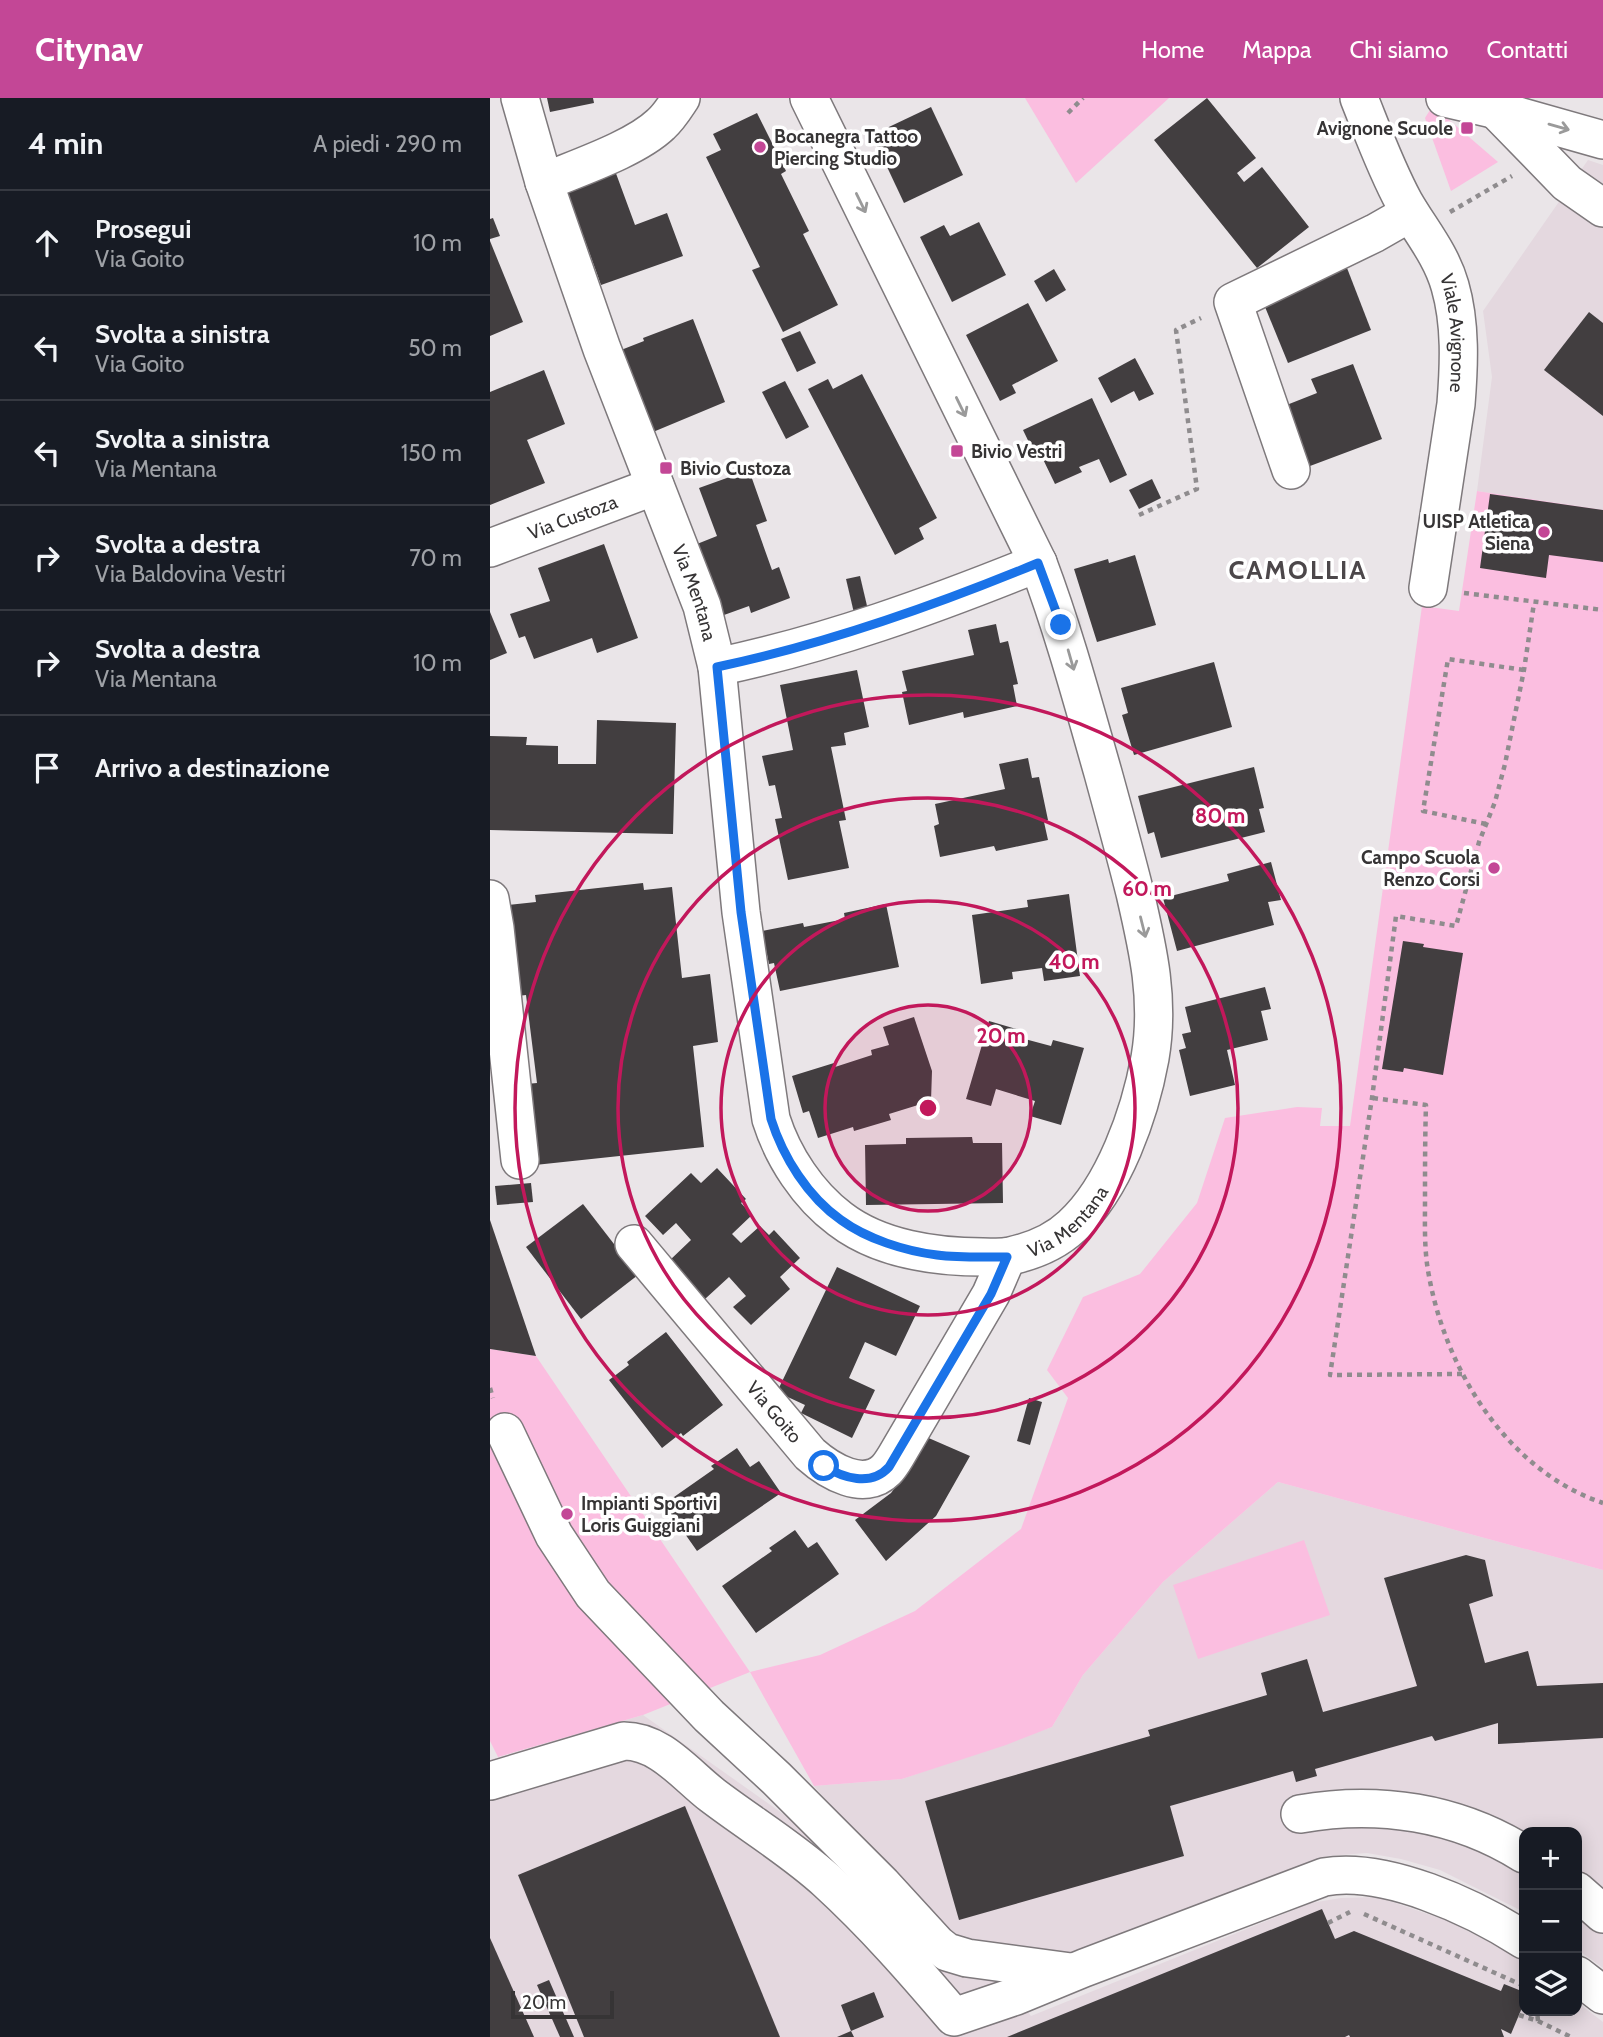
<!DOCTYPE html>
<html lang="it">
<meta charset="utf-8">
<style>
body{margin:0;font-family:Cabin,sans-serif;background:#242831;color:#f1f3f6}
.controls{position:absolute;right:21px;bottom:21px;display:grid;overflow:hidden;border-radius:14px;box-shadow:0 4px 18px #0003}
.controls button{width:63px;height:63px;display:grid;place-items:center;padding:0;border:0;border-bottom:2px solid #363941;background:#171b24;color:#f1f3f6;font:35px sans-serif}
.scale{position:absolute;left:21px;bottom:18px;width:103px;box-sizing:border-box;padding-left:7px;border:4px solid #363435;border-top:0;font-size:19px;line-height:24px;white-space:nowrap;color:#363435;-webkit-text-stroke:5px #fff;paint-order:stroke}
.stop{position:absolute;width:21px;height:21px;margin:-16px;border:5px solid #1a73e8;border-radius:50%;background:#fff}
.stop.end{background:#1a73e8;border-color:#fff;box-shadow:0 2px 7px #0008}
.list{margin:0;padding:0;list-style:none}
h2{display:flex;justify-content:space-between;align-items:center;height:91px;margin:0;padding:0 28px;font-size:30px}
h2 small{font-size:23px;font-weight:400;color:#9ea1a6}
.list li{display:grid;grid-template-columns:46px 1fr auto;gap:21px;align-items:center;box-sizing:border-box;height:105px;padding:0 28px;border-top:2px solid #363941}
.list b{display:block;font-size:26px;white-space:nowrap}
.list p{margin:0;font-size:23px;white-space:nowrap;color:#9ea1a6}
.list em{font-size:23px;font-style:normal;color:#9ea1a6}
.icon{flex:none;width:38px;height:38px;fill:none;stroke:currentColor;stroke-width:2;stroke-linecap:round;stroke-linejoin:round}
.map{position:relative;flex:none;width:1113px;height:1939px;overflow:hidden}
header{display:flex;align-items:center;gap:42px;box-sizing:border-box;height:98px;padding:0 35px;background:#c34796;color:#fff}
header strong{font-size:33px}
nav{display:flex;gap:38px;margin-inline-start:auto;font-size:24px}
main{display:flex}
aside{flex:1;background:#171b24}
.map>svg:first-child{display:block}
.built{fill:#e4d8df}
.green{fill:#fbbee0}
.building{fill:#423e40}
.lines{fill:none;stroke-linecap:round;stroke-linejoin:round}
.minor-casing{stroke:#7e797c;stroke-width:40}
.path{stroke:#8f8c8e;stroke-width:4.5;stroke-dasharray:5 5;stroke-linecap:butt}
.minor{stroke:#fff;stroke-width:37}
.oneway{stroke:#9a9a9a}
.route{stroke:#1a73e8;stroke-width:9}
.ring{fill:none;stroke:#c2185b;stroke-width:3.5}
.poi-dot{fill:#c34796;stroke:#fff;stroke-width:2.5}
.labels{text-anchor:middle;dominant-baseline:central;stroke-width:7;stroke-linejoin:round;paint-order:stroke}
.poi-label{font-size:19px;font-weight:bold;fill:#363435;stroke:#fff;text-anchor:start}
.street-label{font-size:19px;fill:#363435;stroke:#fff}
.district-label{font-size:26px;font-weight:bold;letter-spacing:2px;fill:#4c474a;stroke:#fff}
.centre{fill:#c2185b;stroke:#fff;stroke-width:3.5}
.ring-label{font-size:21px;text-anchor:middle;font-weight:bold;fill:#c2185b;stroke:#fff;stroke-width:7;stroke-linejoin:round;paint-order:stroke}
</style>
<header>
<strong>Citynav</strong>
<nav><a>Home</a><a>Mappa</a><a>Chi siamo</a><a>Contatti</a></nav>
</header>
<main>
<aside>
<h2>4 min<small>A piedi · 290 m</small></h2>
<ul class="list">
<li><svg class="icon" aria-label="ahead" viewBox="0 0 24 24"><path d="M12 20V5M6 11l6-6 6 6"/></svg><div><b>Prosegui</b><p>Via Goito</p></div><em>10 m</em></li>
<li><svg class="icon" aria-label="left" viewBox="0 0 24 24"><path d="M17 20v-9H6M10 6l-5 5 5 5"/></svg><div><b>Svolta a sinistra</b><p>Via Goito</p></div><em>50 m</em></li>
<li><svg class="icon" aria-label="left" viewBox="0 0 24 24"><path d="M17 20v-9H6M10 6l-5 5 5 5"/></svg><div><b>Svolta a sinistra</b><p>Via Mentana</p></div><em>150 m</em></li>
<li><svg class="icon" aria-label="right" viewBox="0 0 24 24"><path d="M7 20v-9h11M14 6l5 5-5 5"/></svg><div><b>Svolta a destra</b><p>Via Baldovina Vestri</p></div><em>70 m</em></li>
<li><svg class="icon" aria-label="right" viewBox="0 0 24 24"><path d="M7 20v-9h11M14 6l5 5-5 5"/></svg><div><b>Svolta a destra</b><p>Via Mentana</p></div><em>10 m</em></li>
<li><svg class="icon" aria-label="arrive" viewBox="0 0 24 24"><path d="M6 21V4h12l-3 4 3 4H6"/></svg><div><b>Arrivo a destinazione</b></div></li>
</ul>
</aside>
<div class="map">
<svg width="1113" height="1939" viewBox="0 0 1113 1939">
<rect width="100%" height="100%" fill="#eae5e8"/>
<!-- built -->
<g class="built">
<polygon points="1098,62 1113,67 1113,412 987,393 1002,279 993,213"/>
<polygon points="788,1384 1113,1472 1113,1870 1087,1851 1087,1734 1034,1734 1034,1814 950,1772 911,1761 877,1755 837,1758 566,1860 465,1847 408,1787 324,1688 412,1681 562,1629 593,1577 673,1484"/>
<polygon points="153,1617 306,1725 481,1877 514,1884 541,1918 821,1805 851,1800 888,1799 958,1823 1017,1853 1034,1864 1034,1913 1087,1913 1087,1904 1113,1924 1113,1939 0,1939 0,1662"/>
</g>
<!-- green -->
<g class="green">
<polygon points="535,0 679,0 586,85"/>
<polygon points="940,12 950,14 1008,64 961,93 935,20"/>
<polygon points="987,393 1113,412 1113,1472 788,1384 673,1484 593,1577 562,1629 516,1647 412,1681 324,1688 260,1574 153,1617 8,1659 0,1643 0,1251 46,1258 260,1574 330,1557 425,1513 531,1431 578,1300 557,1272 593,1199 650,1176 707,1105 735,1020 807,1009 832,1010 830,1028 860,1028 932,508 969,513"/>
<polygon points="814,1442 840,1517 708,1561 683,1487"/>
</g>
<!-- building -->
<g class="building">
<polygon points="57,0 103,0 104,5 60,14"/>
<polygon points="717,0 766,60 747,75 754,84 772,69 819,129 767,170 664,42"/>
<polygon points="441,9 473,77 414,105 382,37"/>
<polygon points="267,15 296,73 291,76 319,133 313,136 348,207 293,234 262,172 270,169 216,59 231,52 223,36"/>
<polygon points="124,70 145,127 177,115 193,158 111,187 75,87"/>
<polygon points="3,120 10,138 0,141 0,121"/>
<polygon points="489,124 516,177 462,204 430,139 454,127 460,138"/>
<polygon points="0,143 33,224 0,238"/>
<polygon points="857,170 881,232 798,265 773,204"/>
<polygon points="564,171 576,192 556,204 544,183"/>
<polygon points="538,205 568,263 522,287 526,295 510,303 476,237"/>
<polygon points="1099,214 1113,225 1113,318 1054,272"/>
<polygon points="203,221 235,304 163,334 131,252 154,243 153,240"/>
<polygon points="310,233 326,265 307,274 291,241"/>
<polygon points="645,260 664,296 649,303 644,293 621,305 608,280"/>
<polygon points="863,266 892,341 812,371 789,310 827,295 821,281"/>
<polygon points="54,272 75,326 37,342 55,385 0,407 0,294"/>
<polygon points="372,276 447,420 429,430 434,441 405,457 318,291 338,281 343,291"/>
<polygon points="295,283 319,329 296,341 272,294"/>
<polygon points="602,300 637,377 620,385 609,361 589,369 592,374 565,386 551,357 546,359 533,332"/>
<polygon points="259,372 277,423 266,427 282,472 289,469 300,500 261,515 259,508 234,517 207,446 227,438 209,390"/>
<polygon points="662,381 671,400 649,411 639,392"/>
<polygon points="1000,396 1113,412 1113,464 1059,457 1056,480 990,470"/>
<polygon points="114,446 148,540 107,555 102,540 44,561 35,538 29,540 20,516 60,503 48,470"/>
<polygon points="645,457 666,527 607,544 584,471 618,461 619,465"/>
<polygon points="370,478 378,512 364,515 356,481"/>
<polygon points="0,514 17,555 0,562"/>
<polygon points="506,526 510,545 518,543 528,586 523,587 527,608 474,620 473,614 419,627 412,594 417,593 412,573 484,557 478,532"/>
<polygon points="724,564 742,629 644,657 632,617 638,615 631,590"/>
<polygon points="367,572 379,629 354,635 356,647 341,649 356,722 349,723 359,770 298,782 285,721 292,720 285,687 279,688 272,658 303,652 290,587"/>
<polygon points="107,622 186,625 183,736 0,732 0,638 37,639 36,647 68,648 68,666 106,666"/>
<polygon points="538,660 542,680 549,679 558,722 554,724 558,742 506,753 504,748 450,759 444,728 449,726 445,706 515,691 509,666"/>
<polygon points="764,669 774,710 769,711 775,734 671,760 664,734 658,736 648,698"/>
<polygon points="781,764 791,802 778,804 784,827 687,853 673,800 739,783 737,776"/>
<polygon points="153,785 154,792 182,789 192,880 220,876 228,944 203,948 214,1049 45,1067 36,986 47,985 36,897 28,898 18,807 46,804 45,797"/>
<polygon points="579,796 590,878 554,883 552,870 522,874 523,881 491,886 482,817 538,809 537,802"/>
<polygon points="396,806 409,869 290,893 284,865 279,866 272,833 313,825 314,829 355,821 354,815"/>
<polygon points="913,843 934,846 933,849 973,855 953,977 914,970 913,974 892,971"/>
<polygon points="775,889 781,911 771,913 778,942 737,952 745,987 700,998 689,952 696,950 692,936 701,934 695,909"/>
<polygon points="424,919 442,973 441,1003 399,1016 401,1022 364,1033 363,1029 328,1040 319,1013 313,1015 302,978 344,965 345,969 382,957 381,952 399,947 393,929"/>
<polygon points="499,923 533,933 531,940 561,948 563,942 594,950 571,1027 540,1018 545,1003 506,991 501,1008 476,1001"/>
<polygon points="482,1039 483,1045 512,1045 513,1105 376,1107 375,1047 416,1046 416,1040"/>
<polygon points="227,1070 256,1101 251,1105 262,1117 242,1136 251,1145 270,1128 279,1137 284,1132 310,1160 290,1179 300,1191 261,1227 243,1209 256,1198 239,1179 215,1201 179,1163 201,1142 186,1125 173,1137 155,1118 201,1075 211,1085"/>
<polygon points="41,1085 43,1104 7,1107 5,1088"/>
<polygon points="93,1106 148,1177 91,1221 36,1149"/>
<polygon points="0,1122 46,1258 0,1251"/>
<polygon points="347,1169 430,1208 406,1258 375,1244 359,1280 385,1292 362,1340 311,1315 315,1307 287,1294"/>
<polygon points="176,1234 233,1307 193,1338 191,1335 172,1350 119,1282 139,1267 137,1264"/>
<polygon points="539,1300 552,1304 540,1347 527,1343"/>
<polygon points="434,1338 480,1358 446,1418 396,1463 365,1422 401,1395 416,1375"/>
<polygon points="247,1350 260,1369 269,1363 291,1395 207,1453 174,1406 224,1371 221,1368"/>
<polygon points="305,1432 318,1450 327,1444 349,1476 266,1535 232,1488 282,1453 279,1450"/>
<polygon points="976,1457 995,1462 1003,1498 979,1506 995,1565 1038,1553 1047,1588 1113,1585 1113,1640 1008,1646 1008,1625 945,1643 942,1638 825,1671 827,1678 806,1684 803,1673 680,1708 694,1758 469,1822 435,1703 660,1638 658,1632 777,1597 771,1575 817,1561 833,1614 927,1588 894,1480"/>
<polygon points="195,1708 290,1939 94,1939 28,1777"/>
<polygon points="832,1811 845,1841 864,1833 1011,1893 1014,1886 1034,1894 1034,1905 1021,1936 1011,1931 1014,1939 860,1939 859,1937 855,1939 517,1939"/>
<polygon points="0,1840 44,1939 0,1939"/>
<polygon points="59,1882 84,1939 70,1939 47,1887"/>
<polygon points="384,1894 394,1919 361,1933 364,1939 347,1939 361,1933 351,1907"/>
</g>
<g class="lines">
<defs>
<g id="minor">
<path id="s1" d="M30 0 54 84 112 251 212 508 227 569 251 814 281 1021C293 1059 318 1097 350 1121 389 1151 446 1159 493 1159 502 1159 512 1160 520 1158 543 1153 565 1144 582 1128 624 1090 650 1015 660 960 670 902 658 851 645 795 635 755 624 715 613 675 593 605 574 534 548 465L319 0"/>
<path id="s2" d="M869 0C883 35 896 71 914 104 930 132 951 156 960 188 971 226 969 268 966 306L938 490"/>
<polyline points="955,0 1007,12 1113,42"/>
<polyline points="1007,13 1077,85 1113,110"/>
<path d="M54 84C87 70 145 51 171 26 179 19 185 9 191 0"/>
<polyline points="801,372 743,204 885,135 920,115"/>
<path id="s3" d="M0 450 165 388"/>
<path d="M227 569C337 546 444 507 548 465"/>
<polyline points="0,801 5,830 30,1062"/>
<path id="s4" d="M144 1146 320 1356C339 1373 374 1394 396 1372 400 1368 403 1363 406 1358L501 1196 517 1159"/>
<polyline points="15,1334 64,1437 103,1496 219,1618 286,1680 392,1786 447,1846 457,1854 477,1860 581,1874"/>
<path d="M0 1683 134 1643C170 1643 195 1676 222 1697 260 1726 302 1751 337 1783 383 1825 424 1872 464 1919L526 1898 594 1870 834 1779C895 1768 983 1809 1034 1842"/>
<path d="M810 1716C888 1702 967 1714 1034 1756"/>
<polyline points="1087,1793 1113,1816"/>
<polyline points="1087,1877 1113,1897"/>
</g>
</defs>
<!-- minor casing -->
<use href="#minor" class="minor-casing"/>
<!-- path -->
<g class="path">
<polyline points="578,15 593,0"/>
<polyline points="960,114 1022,78"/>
<polyline points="649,417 707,391 686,232 711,220"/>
<polyline points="974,495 1113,512"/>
<polyline points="996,726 933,713 958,561 1034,572"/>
<path d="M883 1000 936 1007C935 1039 935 1071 935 1103 935 1128 934 1153 939 1178 956 1273 1018 1373 1113 1405"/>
<polyline points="972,1276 840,1277 882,1000 906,818 966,828 989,744 1005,704 1015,666 1034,572 1044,505"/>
<polyline points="0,1290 3,1300"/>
<polyline points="874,1816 1034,1888"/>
<polyline points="838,1825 860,1814"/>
<polyline points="1029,1917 1048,1923 1047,1913"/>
<polyline points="1048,1923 1081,1939"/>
</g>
<!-- minor -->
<use href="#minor" class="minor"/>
</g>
<!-- one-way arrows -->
<defs><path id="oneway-shaft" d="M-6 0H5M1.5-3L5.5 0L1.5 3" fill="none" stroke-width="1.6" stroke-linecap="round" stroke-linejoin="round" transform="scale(1.75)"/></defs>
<g class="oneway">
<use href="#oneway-shaft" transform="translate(1069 29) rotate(16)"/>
<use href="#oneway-shaft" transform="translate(371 105) rotate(64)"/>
<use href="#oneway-shaft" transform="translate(471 309) rotate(64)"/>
<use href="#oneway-shaft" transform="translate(581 562) rotate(74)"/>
<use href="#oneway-shaft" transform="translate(653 829) rotate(76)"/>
</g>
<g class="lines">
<!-- route -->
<path class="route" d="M334 1368C353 1380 381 1389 399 1369L501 1196 517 1159C494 1159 470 1160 447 1157 415 1153 377 1141 351 1122 318 1099 293 1059 281 1021L251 814 227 569C337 546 444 508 548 465L571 527"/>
</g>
<!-- distance rings -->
<circle cx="438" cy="1010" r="103" fill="#c2185b" fill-opacity=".12"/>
<g class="ring">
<circle cx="438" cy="1010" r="103"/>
<circle cx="438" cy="1010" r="207"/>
<circle cx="438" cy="1010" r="310"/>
<circle cx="438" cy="1010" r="413"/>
</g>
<!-- markers -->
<g class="poi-dot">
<rect x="970" y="23" width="14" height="14" rx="3.5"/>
<circle cx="270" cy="49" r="7"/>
<rect x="460" y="346" width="14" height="14" rx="3.5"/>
<rect x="169" y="363" width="14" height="14" rx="3.5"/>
<circle cx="1054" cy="434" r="7"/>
<circle cx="1004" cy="770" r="7"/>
<circle cx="77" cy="1416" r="7"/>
</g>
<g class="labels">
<!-- poi labels -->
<g class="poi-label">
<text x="963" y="30" text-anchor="end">Avignone Scuole</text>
<text x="284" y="38">Bocanegra Tattoo<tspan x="284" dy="22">Piercing Studio</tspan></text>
<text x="481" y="353">Bivio Vestri</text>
<text x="190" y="370">Bivio Custoza</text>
<text x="1040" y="423" text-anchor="end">UISP Atletica<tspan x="1040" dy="22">Siena</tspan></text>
<text x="990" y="759" text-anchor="end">Campo Scuola<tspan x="990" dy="22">Renzo Corsi</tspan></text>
<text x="91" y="1405">Impianti Sportivi<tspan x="91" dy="22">Loris Guiggiani</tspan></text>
</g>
<!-- street labels -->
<g class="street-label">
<text stroke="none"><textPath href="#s2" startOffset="257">Viale Avignone</textPath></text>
<text stroke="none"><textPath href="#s3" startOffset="88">Via Custoza</textPath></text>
<text stroke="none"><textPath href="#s1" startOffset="525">Via Mentana</textPath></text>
<text stroke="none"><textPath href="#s1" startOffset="1428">Via Mentana</textPath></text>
<text stroke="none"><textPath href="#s4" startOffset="219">Via Goito</textPath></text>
</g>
<!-- district labels -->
<g class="district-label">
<text x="808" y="472">CAMOLLIA</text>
</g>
</g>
<circle cx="438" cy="1010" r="10" class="centre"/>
<g class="ring-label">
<text x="730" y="725">80 m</text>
<text x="657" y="798">60 m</text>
<text x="584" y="871">40 m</text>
<text x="511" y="945">20 m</text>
</g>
</svg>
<div class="controls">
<button>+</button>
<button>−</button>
<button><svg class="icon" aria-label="layers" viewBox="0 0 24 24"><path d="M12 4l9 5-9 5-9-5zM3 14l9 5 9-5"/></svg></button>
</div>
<div class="scale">20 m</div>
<div class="stop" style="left:334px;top:1368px"></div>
<div class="stop end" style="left:571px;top:527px"></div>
</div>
</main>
